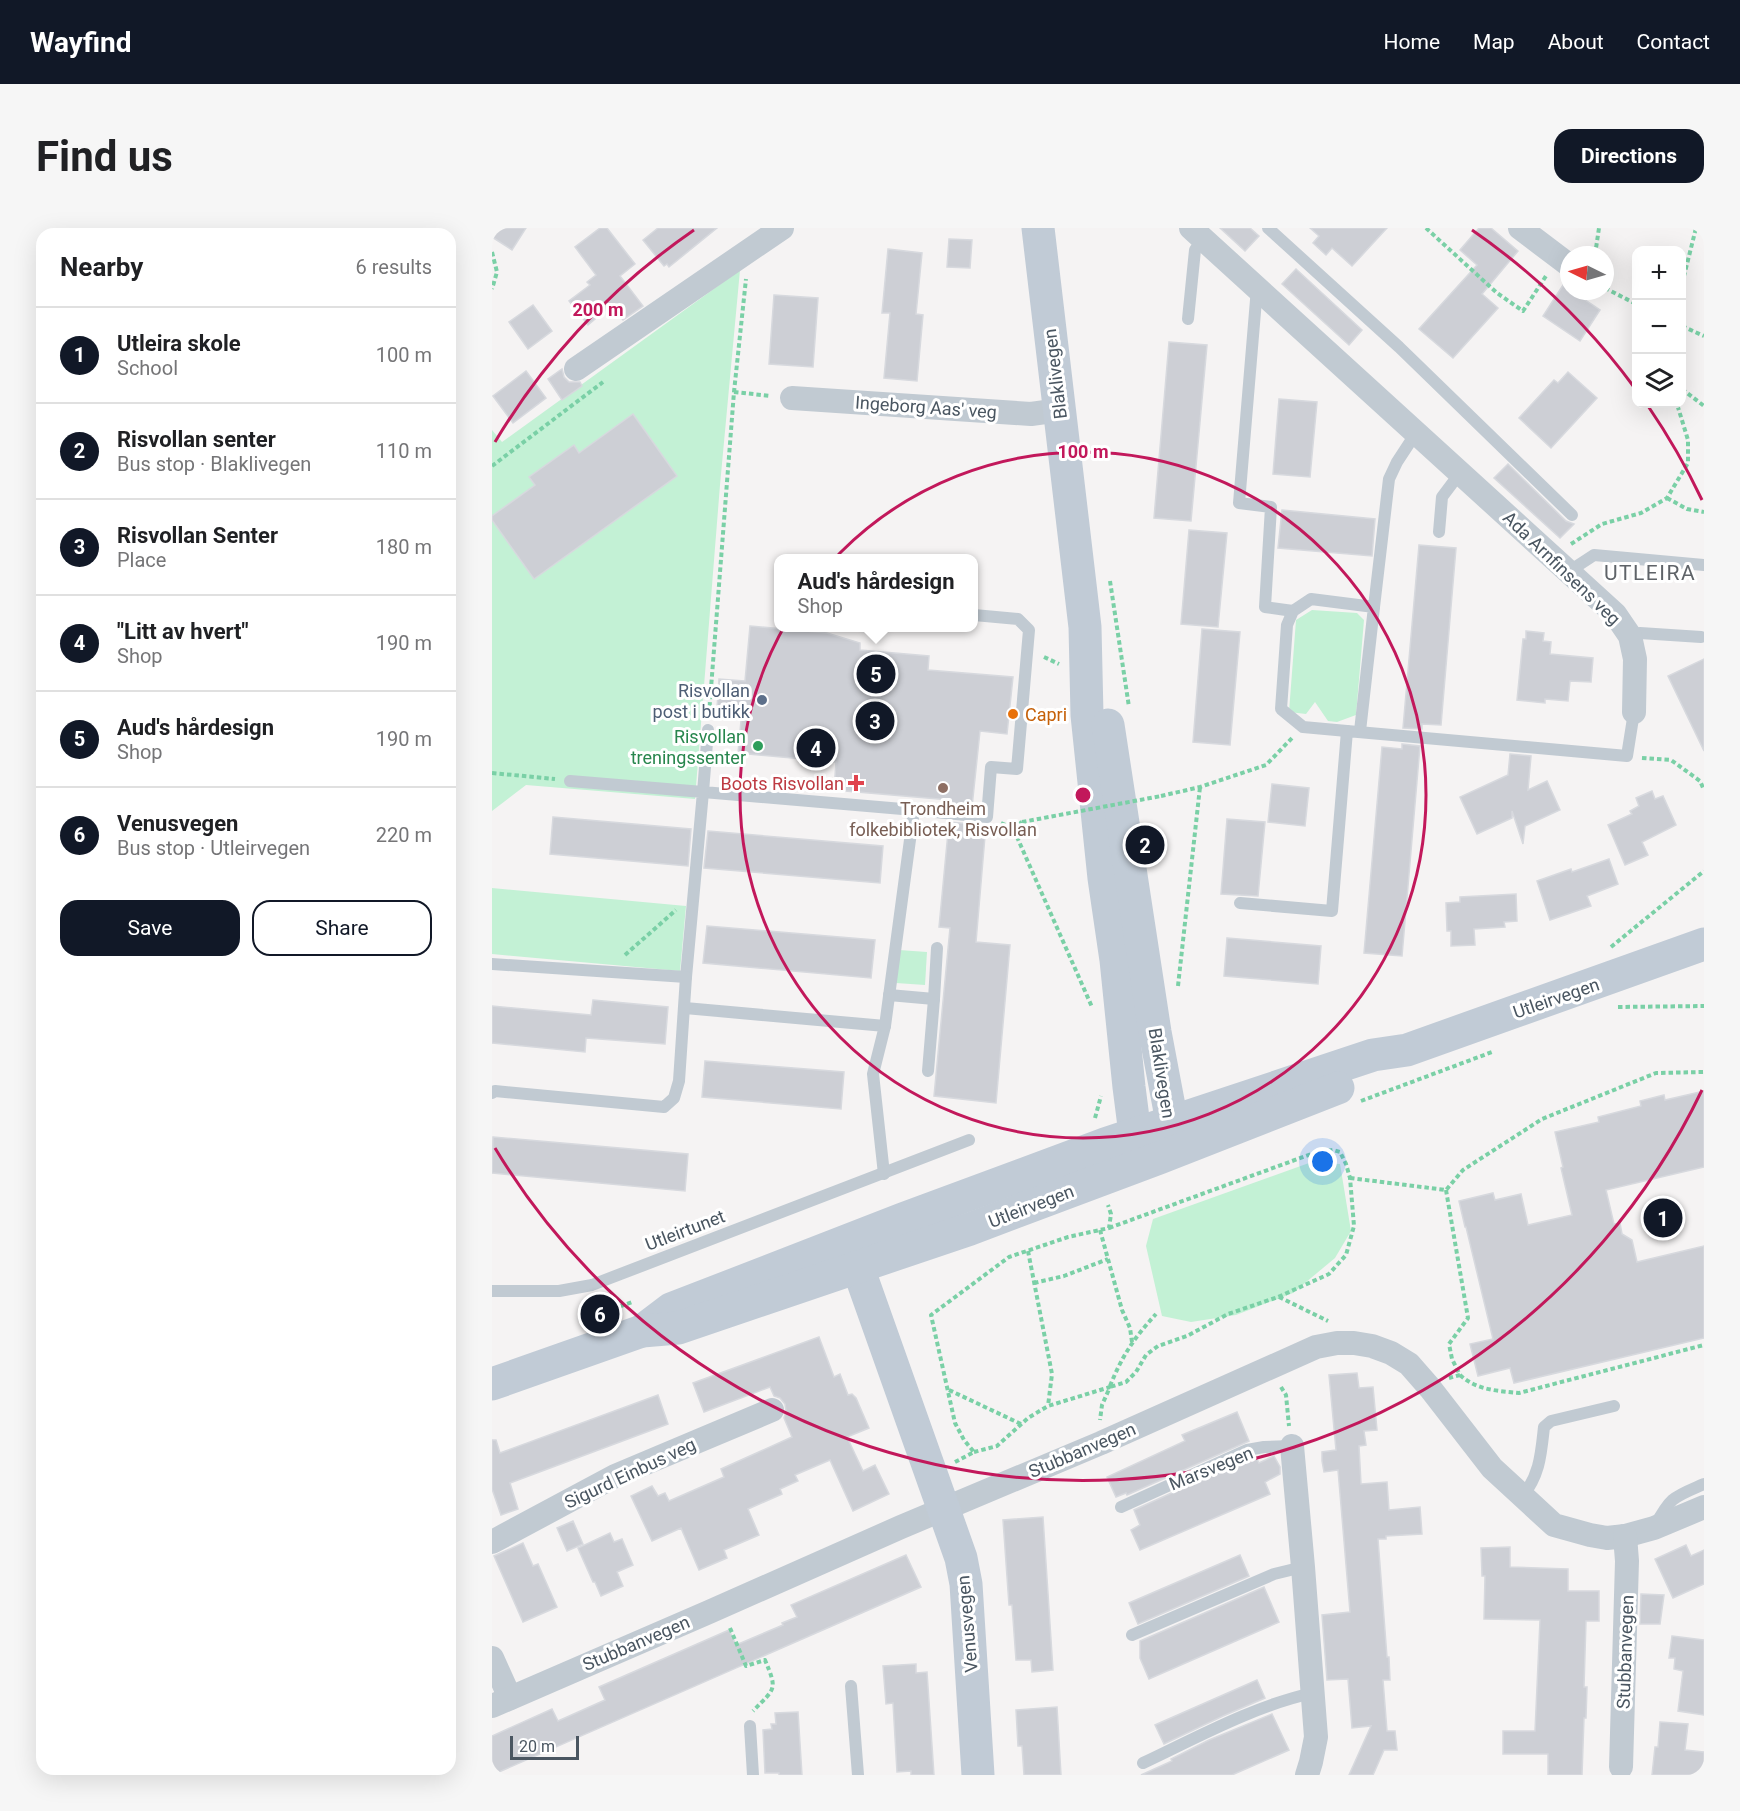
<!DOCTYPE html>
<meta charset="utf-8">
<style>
body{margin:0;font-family:Roboto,sans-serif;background:#f6f6f6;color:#202124}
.controls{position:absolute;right:18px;top:18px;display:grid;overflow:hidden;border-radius:12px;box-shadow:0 6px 24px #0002}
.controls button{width:54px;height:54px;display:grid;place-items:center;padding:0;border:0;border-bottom:2px solid #e0e0e0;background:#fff;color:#202124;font:30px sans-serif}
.compass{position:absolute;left:1068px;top:18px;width:54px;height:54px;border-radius:50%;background:#fff;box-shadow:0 6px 24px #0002;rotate:275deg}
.scale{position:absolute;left:18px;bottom:15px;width:69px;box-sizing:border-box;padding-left:6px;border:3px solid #4a5661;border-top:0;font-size:16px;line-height:21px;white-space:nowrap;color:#4a5661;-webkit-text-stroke:4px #fff;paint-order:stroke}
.you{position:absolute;left:831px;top:934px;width:21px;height:21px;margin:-15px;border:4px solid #fff;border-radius:50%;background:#1a73e8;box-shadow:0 0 0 9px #1a73e833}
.badge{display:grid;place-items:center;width:39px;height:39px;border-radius:50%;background:#111827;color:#fff;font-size:20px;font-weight:700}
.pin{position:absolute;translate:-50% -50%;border:3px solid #fff;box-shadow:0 2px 6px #0006}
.popup{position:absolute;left:282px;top:326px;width:204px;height:78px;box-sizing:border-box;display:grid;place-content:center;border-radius:12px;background:#fff;filter:drop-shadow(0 2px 4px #0005);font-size:20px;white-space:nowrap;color:#757577}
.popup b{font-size:22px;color:#202124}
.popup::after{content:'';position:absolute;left:50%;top:100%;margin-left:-12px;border:12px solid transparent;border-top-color:#fff}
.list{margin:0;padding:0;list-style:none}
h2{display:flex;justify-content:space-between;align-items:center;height:78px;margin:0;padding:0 24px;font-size:26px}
h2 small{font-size:20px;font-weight:400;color:#757577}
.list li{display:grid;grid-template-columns:39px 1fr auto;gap:18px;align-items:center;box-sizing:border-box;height:96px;padding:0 24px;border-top:2px solid #e0e0e0}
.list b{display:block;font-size:22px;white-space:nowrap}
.list p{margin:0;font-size:20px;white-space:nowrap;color:#757577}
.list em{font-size:20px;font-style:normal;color:#757577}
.actions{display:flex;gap:12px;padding:18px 24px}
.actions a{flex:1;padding:14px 0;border:2px solid #111827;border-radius:18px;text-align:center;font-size:21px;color:#111827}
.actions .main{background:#111827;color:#fff}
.icon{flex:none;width:33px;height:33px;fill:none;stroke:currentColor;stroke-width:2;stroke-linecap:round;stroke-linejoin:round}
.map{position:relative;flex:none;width:1212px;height:1547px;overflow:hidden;border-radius:18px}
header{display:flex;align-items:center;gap:36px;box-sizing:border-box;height:84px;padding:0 30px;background:#111827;color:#fff}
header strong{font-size:28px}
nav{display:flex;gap:33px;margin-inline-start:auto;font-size:21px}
.intro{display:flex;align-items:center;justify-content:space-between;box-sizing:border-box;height:144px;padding:0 36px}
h1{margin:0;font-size:42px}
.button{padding:15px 27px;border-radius:18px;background:#111827;color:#fff;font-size:21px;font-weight:700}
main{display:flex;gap:36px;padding:0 36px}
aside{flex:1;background:#fff;border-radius:18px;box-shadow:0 6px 24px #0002}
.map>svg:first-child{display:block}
.green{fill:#c3f1d5}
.building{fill:#cdcfd5;stroke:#d7d9de;stroke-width:1.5}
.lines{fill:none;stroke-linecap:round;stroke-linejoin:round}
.path{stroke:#7ad0a6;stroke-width:4;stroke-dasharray:4.5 3;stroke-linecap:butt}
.lane{stroke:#c1cad2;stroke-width:12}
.street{stroke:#c1cad2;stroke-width:24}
.secondary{stroke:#c1cbd6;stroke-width:33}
.path-bridge{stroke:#7ad0a6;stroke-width:4;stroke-dasharray:4.5 3;stroke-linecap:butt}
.ring{fill:none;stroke:#c2185b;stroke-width:3}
.service-dot{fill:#5c6f8a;stroke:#fff;stroke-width:2}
.food-dot{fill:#e8710a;stroke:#fff;stroke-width:2}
.leisure-dot{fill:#2e9e5b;stroke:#fff;stroke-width:2}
.health-dot{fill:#e0444e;stroke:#fff;stroke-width:2}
.education-dot{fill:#8d6e63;stroke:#fff;stroke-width:2}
.labels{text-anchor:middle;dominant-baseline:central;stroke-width:6;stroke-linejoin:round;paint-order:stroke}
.street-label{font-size:18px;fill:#4a5661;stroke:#fff}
.service-label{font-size:18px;fill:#4e5e75;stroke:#fff;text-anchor:end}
.food-label{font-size:18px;fill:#c56008;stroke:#fff;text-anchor:start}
.leisure-label{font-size:18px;fill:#27864d;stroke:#fff;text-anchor:end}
.health-label{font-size:18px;fill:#be3a42;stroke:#fff;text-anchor:end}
.education-label{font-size:18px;fill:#785e54;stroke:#fff}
.quarter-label{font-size:21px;letter-spacing:1.5px;fill:#5f6368;stroke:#fff}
.centre{fill:#c2185b;stroke:#fff;stroke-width:3}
.ring-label{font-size:18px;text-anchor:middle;font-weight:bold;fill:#c2185b;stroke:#fff;stroke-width:6;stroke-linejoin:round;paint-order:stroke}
</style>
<header>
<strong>Wayfind</strong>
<nav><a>Home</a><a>Map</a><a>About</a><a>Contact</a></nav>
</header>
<div class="intro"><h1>Find us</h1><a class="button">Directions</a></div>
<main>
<aside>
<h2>Nearby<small>6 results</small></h2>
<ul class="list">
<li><span class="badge">1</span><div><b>Utleira skole</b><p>School</p></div><em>100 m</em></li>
<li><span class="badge">2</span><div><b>Risvollan senter</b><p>Bus stop · Blaklivegen</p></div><em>110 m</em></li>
<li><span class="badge">3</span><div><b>Risvollan Senter</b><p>Place</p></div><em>180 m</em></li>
<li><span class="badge">4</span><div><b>&quot;Litt av hvert&quot;</b><p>Shop</p></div><em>190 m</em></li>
<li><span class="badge">5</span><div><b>Aud's hårdesign</b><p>Shop</p></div><em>190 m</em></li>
<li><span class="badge">6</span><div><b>Venusvegen</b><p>Bus stop · Utleirvegen</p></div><em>220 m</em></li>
</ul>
<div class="actions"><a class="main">Save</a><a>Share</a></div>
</aside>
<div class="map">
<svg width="1212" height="1547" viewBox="0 0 1212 1547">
<rect width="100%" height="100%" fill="#f5f3f3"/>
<!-- green -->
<g class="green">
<polygon points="248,42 228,257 203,571 34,557 0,583 0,202 10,214"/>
<polygon points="820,382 865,385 872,392 864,487 845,494 836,493 823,474 814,486 797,484 804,392"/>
<polygon points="0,660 194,678 188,743 0,726"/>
<polygon points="407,722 435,724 433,757 404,755"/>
<polygon points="817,935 848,936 859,1003 843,1030 801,1065 744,1087 699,1094 670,1088 654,1018 661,991"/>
</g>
<!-- building -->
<g class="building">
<polygon points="0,0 34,0 20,22 0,9"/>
<polygon points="108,0 115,0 143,36 128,48 151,78 131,92 120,77 96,97 77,73 98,57 95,54 104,47 83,19"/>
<polygon points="166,0 225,0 177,39 175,36 172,38 151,12"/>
<polygon points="728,0 758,0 767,8 753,23"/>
<polygon points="818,0 895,0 860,38 840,20 834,27 821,15 827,8"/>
<polygon points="987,0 999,0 1026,23 990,66 1006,80 961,130 927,101 985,37 968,22"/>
<polygon points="457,11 480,12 478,40 455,39"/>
<polygon points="396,21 430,25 424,86 431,87 425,153 392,150 398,85 390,85"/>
<polygon points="804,41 870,102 857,117 790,56"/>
<polygon points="1071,57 1077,61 1077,63 1080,63 1108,82 1088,113 1051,88"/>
<polygon points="282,67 326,70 321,139 277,136"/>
<polygon points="41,77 60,103 36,121 17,94"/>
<polygon points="677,114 715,117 699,293 662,290"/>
<polygon points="70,141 72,149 77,154 88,154 90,158 70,172 56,151"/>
<polygon points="34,143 54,170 21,195 1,168"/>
<polygon points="1076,144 1105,170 1059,220 1027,190 1062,152 1066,155"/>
<polygon points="787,171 825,174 818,249 781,246"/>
<polygon points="141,186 185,248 42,351 0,292 0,288 43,257 37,249 82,217 87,225"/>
<polygon points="1016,236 1074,293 1082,296 1068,310 1002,250"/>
<polygon points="790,282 883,291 880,328 786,320"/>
<polygon points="697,302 735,305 726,399 689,396"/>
<polygon points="927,317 964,320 949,497 930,496 930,501 911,500"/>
<polygon points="258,398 335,405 368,415 368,422 437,428 436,442 521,449 515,506 488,503 480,579 458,577 458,572 342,562 344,534 246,525 250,482 225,480 227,451 253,453"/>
<polygon points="710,401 748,404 738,517 701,514"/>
<polygon points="1034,403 1052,405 1051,413 1059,414 1058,426 1101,430 1099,454 1078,453 1076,473 1053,471 1053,475 1025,472 1031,411 1034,411"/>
<polygon points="1212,431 1212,523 1176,448"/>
<polygon points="910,516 928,518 910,728 872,725 890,519 910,521"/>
<polygon points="1018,526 1039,528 1036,562 1055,553 1068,582 1033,598 1031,616 1020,583 1020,590 985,606 968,569 1016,547"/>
<polygon points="780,556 817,560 813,598 776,594"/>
<polygon points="1160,563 1163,571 1171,568 1184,597 1150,614 1156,627 1133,637 1116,597 1140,586 1138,583 1147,578 1144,570"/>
<polygon points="61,589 199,601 196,638 58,626"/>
<polygon points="735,591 773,594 766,668 729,666"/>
<polygon points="457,594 479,596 478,607 493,608 484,714 518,717 504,875 442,868 458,700 447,699"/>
<polygon points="216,603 391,618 388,655 212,640"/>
<polygon points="1117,631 1126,656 1095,668 1099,678 1058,692 1045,653 1079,641 1080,644"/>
<polygon points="1024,666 1025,693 1012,694 1013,699 982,701 983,717 959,718 959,703 955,703 954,675 968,674 968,669"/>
<polygon points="215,698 383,712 379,750 211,735"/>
<polygon points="735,710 829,718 826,756 732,748"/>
<polygon points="101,772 176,779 173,816 94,810 93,824 0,815 0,778 99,787"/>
<polygon points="213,833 352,844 349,881 210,869"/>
<polygon points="1212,863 1212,939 1114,962 1122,996 1128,995 1130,1006 1140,1012 1145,1034 1212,1018 1212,1110 1022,1155 1018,1140 986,1148 978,1116 1001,1111 974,999 973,999 967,973 1001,965 1003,972 1029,966 1036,997 1080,987 1069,940 1071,939 1063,904 1107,894 1106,889 1149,878 1148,873 1172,867 1173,872"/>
<polygon points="1,909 196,926 193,963 0,945"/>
<polygon points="327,1109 342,1149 348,1146 356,1167 360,1166 364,1170 377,1200 355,1209 371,1243 383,1237 397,1266 361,1283 338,1232 303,1247 306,1253 288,1261 290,1266 256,1281 267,1307 232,1322 235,1330 207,1342 189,1300 160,1313 139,1268 160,1258 166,1268 173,1265 177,1273 232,1249 229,1241 300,1209 292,1190 294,1183 293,1176 288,1170 282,1168 278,1159 212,1184 201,1155"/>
<polygon points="865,1145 867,1160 881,1159 885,1202 872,1203 874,1217 867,1218 869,1256 895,1254 897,1282 928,1279 930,1306 894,1308 894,1311 886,1311 895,1429 897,1429 898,1452 891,1452 895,1503 903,1503 905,1522 892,1522 881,1547 857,1547 879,1498 860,1500 856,1451 835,1452 830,1387 858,1384 846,1242 832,1244 830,1233 830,1224 844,1222 837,1147"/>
<polygon points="166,1167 176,1196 18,1255 26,1281 9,1287 0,1261 0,1212 4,1212 8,1225"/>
<polygon points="745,1184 757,1213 635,1267 634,1265 624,1269 615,1249 693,1213 690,1207"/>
<polygon points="782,1228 788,1239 788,1246 773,1254 778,1266 648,1322 639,1302 648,1297 642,1282 757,1230 764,1229 767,1235"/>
<polygon points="551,1289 561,1442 540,1444 539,1432 524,1432 520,1377 517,1377 511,1292"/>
<polygon points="81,1293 91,1316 75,1323 65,1300"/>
<polygon points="118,1305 122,1314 130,1311 141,1337 125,1344 131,1358 109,1368 103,1354 101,1354 86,1320"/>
<polygon points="31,1315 41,1338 46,1336 65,1379 31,1394 2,1328"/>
<polygon points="1194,1317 1199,1328 1212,1322 1212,1356 1181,1370 1163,1331"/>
<polygon points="1018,1319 1018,1339 1076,1341 1076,1363 1107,1363 1107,1393 1094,1393 1092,1459 1095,1459 1094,1490 1092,1490 1090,1547 1056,1547 1056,1526 1011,1526 1011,1503 1043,1503 1048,1392 992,1391 993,1348 990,1348 989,1320"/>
<polygon points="414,1327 429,1359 0,1547 0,1508 60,1481 66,1493 113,1472 107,1459 237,1402 244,1417 291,1397 290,1395 305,1389 299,1377"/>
<polygon points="748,1327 757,1348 646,1396 637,1375"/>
<polygon points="772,1359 787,1394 657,1451 648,1430 648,1413"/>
<polygon points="1149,1366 1172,1367 1168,1396 1148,1396"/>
<polygon points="1180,1408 1212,1412 1212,1487 1186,1483 1191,1443 1182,1441 1183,1430 1177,1430"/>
<polygon points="424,1436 424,1445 435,1444 442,1547 419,1547 419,1543 405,1544 401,1475 394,1476 391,1438"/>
<polygon points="765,1452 773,1470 731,1488 672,1516 663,1497"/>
<polygon points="565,1479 569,1547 532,1547 530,1518 526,1518 524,1482"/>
<polygon points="306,1484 310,1547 287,1547 287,1545 273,1545 271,1502 280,1501 279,1496 284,1496 283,1485"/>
<polygon points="780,1486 797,1522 740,1547 649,1547 680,1533 679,1531 717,1512"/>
<polygon points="1168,1494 1196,1496 1193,1522 1212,1524 1212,1547 1160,1547 1163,1519 1166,1519"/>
</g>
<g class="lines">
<!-- path -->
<g class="path">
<polyline points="934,0 1005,65 1031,83 1054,48"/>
<polyline points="0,24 5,44 0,61"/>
<polyline points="1103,27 1107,0"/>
<polyline points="1190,56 1204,0"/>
<polyline points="1113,60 1144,76"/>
<polyline points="1190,98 1212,108"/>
<polyline points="1190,161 1212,178"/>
<polyline points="242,164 279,168"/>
<polyline points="0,238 111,154"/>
<polyline points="1175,270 1195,281 1212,284"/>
<polyline points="1079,316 1110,296 1149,285 1175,270 1196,235 1196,212 1185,176"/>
<polyline points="618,353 637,479"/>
<polyline points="552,429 567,436"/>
<polyline points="217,486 242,164 254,51"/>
<polyline points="1150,530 1179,532 1208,553 1212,562"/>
<polyline points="0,545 63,551"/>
<polyline points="669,568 708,559 774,537 800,510"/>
<polyline points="509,595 521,600 600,779"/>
<polyline points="521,600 530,594"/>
<polyline points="1119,719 1212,643"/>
<polyline points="133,727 184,682"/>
<polyline points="686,758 708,559"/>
<polyline points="1126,779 1212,778"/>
<polyline points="869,873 1000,824"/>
<polyline points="603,890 609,868"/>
<polyline points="858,950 954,962 971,942 1050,891 1164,845 1212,844"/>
<polyline points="954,962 976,1090 957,1116 960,1131 968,1147 957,1150"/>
<polyline points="617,1000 822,925 841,922 848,924 854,936 858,950 862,998 854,1027 837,1046 786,1069 736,1086 695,1108 666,1118 654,1127 644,1144 634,1154 618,1159"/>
<polyline points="608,1002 630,1082 638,1100 640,1114"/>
<polyline points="536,1023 560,1146 556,1178"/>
<polyline points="542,1055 572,1048 616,1031"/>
<polyline points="787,1069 836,1093"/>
<polyline points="121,1081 140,1074"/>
<path d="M968 1147C984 1162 1006 1163 1027 1165L1212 1117"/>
<path d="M618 1158C630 1128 642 1110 664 1086"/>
<polyline points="789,1159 794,1167 797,1198"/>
<polyline points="457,1162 529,1196"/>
<polyline points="482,1224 505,1218 536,1190 556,1178 618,1159 610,1177 608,1192"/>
<polyline points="463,1234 482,1224 472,1212 463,1195 439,1087 517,1029 576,1009 617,1000 619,986 616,977"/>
<path d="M238 1400 254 1438 273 1432C286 1463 283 1460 261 1483"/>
</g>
<!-- lane -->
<g class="lane">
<polyline points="776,0 907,119 1080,287"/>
<polyline points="765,60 747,275 779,279 773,379 801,383"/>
<polyline points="696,91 703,22 711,11"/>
<polyline points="947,304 950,269 968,245"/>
<polyline points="1076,344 1102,327 1212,337"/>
<polyline points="882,379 897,251 905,234 924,205"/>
<polyline points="1138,408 1148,405 1209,409"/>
<polyline points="216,502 211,564 422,582"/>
<polyline points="855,503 811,499 789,481 795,397 801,383 819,371 882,379 868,503"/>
<polyline points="748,675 840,683 855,503 1135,528 1142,484"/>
<polyline points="0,736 194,749 211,564 78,553"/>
<polyline points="397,767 442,771 436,843"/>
<polyline points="442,771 445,720"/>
<polyline points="193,780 393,798 381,846 392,946"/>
<polyline points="393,798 422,582 495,589 499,539 525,541 537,402 526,391 482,387"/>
<polyline points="0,865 3,863 172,879 182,870 187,853 194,749"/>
<polyline points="0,1063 67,1063 100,1057 477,912"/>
<path d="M1030 1269C1048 1247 1049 1226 1052 1199L1059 1193 1122 1178"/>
<polyline points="629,1279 755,1222 772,1219 800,1218"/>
<path d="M1163 1298C1179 1268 1182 1269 1212 1256"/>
<polyline points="640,1407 782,1346 811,1339"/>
<polyline points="359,1458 366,1547"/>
<polyline points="258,1498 261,1547"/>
<path d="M651 1535C704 1510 764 1477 821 1465"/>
</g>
<!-- street -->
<g class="street">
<polyline points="699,0 1123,386 1138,408 1143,431 1142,484"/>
<polyline points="1028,0 1077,37"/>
<polyline points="84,141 290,0"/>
<polyline points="300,170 539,186 568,182"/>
<polyline points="800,1218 811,1339 824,1509 819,1534 815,1547"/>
<polyline points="0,1314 123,1248 280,1182"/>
<polyline points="0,1430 18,1470"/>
<polyline points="0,1478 217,1384 409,1299 609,1215 824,1119 845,1115 862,1115 880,1118 899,1125 917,1136 938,1160 1000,1240 1062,1297 1098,1307 1115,1310 1133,1308 1162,1300 1212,1279"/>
<polyline points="1129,1539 1135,1333 1133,1308"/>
</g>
<!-- secondary -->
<g class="secondary">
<polyline points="546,0 593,399 595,487 612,650 624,732 637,859 643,906 657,920"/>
<polyline points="616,497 663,804 680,894 673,914"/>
<polyline points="359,1020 469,1330 474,1356 486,1547"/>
<polyline points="150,1103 179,1081 411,991 613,916 881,827 915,822 1212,716"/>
<polyline points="0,1156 150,1103 186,1100 478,1001 667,930 846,860"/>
</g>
<!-- path-bridge -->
<polyline class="path-bridge" points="530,594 669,568"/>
</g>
<!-- distance rings -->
<g class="ring">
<circle cx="591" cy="567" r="343"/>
<path d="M1210 862A686 686 0 0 1 3 920M3 214A686 686 0 0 1 202 2M980 2A686 686 0 0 1 1142 159M1156 178A686 686 0 0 1 1210 272"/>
</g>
<!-- markers -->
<circle class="service-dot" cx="270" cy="472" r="6"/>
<circle class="food-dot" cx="521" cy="486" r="6"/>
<circle class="leisure-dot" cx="266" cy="518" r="6"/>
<path class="health-dot" d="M361 546h6v6h6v6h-6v6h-6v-6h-6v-6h6z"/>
<circle class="education-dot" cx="451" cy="560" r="6"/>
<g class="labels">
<!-- street labels -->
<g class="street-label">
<text transform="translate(563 146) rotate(-97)">Blaklivegen</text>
<text transform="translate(434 179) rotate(4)">Ingeborg Aas' veg</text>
<text transform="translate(1070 340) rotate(44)">Ada Arnfinsens veg</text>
<text transform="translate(1064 770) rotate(-19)">Utleirvegen</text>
<text transform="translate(670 845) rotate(81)">Blaklivegen</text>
<text transform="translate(539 978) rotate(-21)">Utleirvegen</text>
<text transform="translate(193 1002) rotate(-21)">Utleirtunet</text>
<text transform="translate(590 1222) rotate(-23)">Stubbanvegen</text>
<text transform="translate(719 1240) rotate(-22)">Marsvegen</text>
<text transform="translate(138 1245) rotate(-25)">Sigurd Einbus veg</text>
<text transform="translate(475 1396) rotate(-95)">Venusvegen</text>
<text transform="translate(144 1415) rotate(-23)">Stubbanvegen</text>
<text transform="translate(1133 1424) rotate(-88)">Stubbanvegen</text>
</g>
<!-- service labels -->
<g class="service-label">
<text x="258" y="462">Risvollan<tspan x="258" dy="21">post i butikk</tspan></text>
</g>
<!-- food labels -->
<g class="food-label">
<text x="533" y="486">Capri</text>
</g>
<!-- leisure labels -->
<g class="leisure-label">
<text x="254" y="508">Risvollan<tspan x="254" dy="21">treningssenter</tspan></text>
</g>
<!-- health labels -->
<g class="health-label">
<text x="352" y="555">Boots Risvollan</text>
</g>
<!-- education labels -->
<g class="education-label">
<text x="451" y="580">Trondheim<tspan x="451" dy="21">folkebibliotek, Risvollan</tspan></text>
</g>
<!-- quarter labels -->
<g class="quarter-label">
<text x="1158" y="345">UTLEIRA</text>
</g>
</g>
<circle cx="591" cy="567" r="9" class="centre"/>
<g class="ring-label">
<text x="106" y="88">200 m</text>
<text x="591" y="230">100 m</text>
</g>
</svg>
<div class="controls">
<button>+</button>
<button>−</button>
<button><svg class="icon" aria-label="layers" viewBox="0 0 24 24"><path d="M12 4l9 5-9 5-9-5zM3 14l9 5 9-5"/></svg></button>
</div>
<svg class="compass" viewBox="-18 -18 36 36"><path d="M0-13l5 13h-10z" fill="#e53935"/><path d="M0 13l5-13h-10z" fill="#757577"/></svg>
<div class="scale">20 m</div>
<div class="you"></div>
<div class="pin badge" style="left:1171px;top:990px">1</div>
<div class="pin badge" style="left:653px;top:617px">2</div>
<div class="pin badge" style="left:383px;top:493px">3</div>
<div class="pin badge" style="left:324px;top:520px">4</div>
<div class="pin badge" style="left:384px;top:446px">5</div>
<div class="popup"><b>Aud's hårdesign</b>Shop</div>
<div class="pin badge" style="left:108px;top:1086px">6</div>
</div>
</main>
